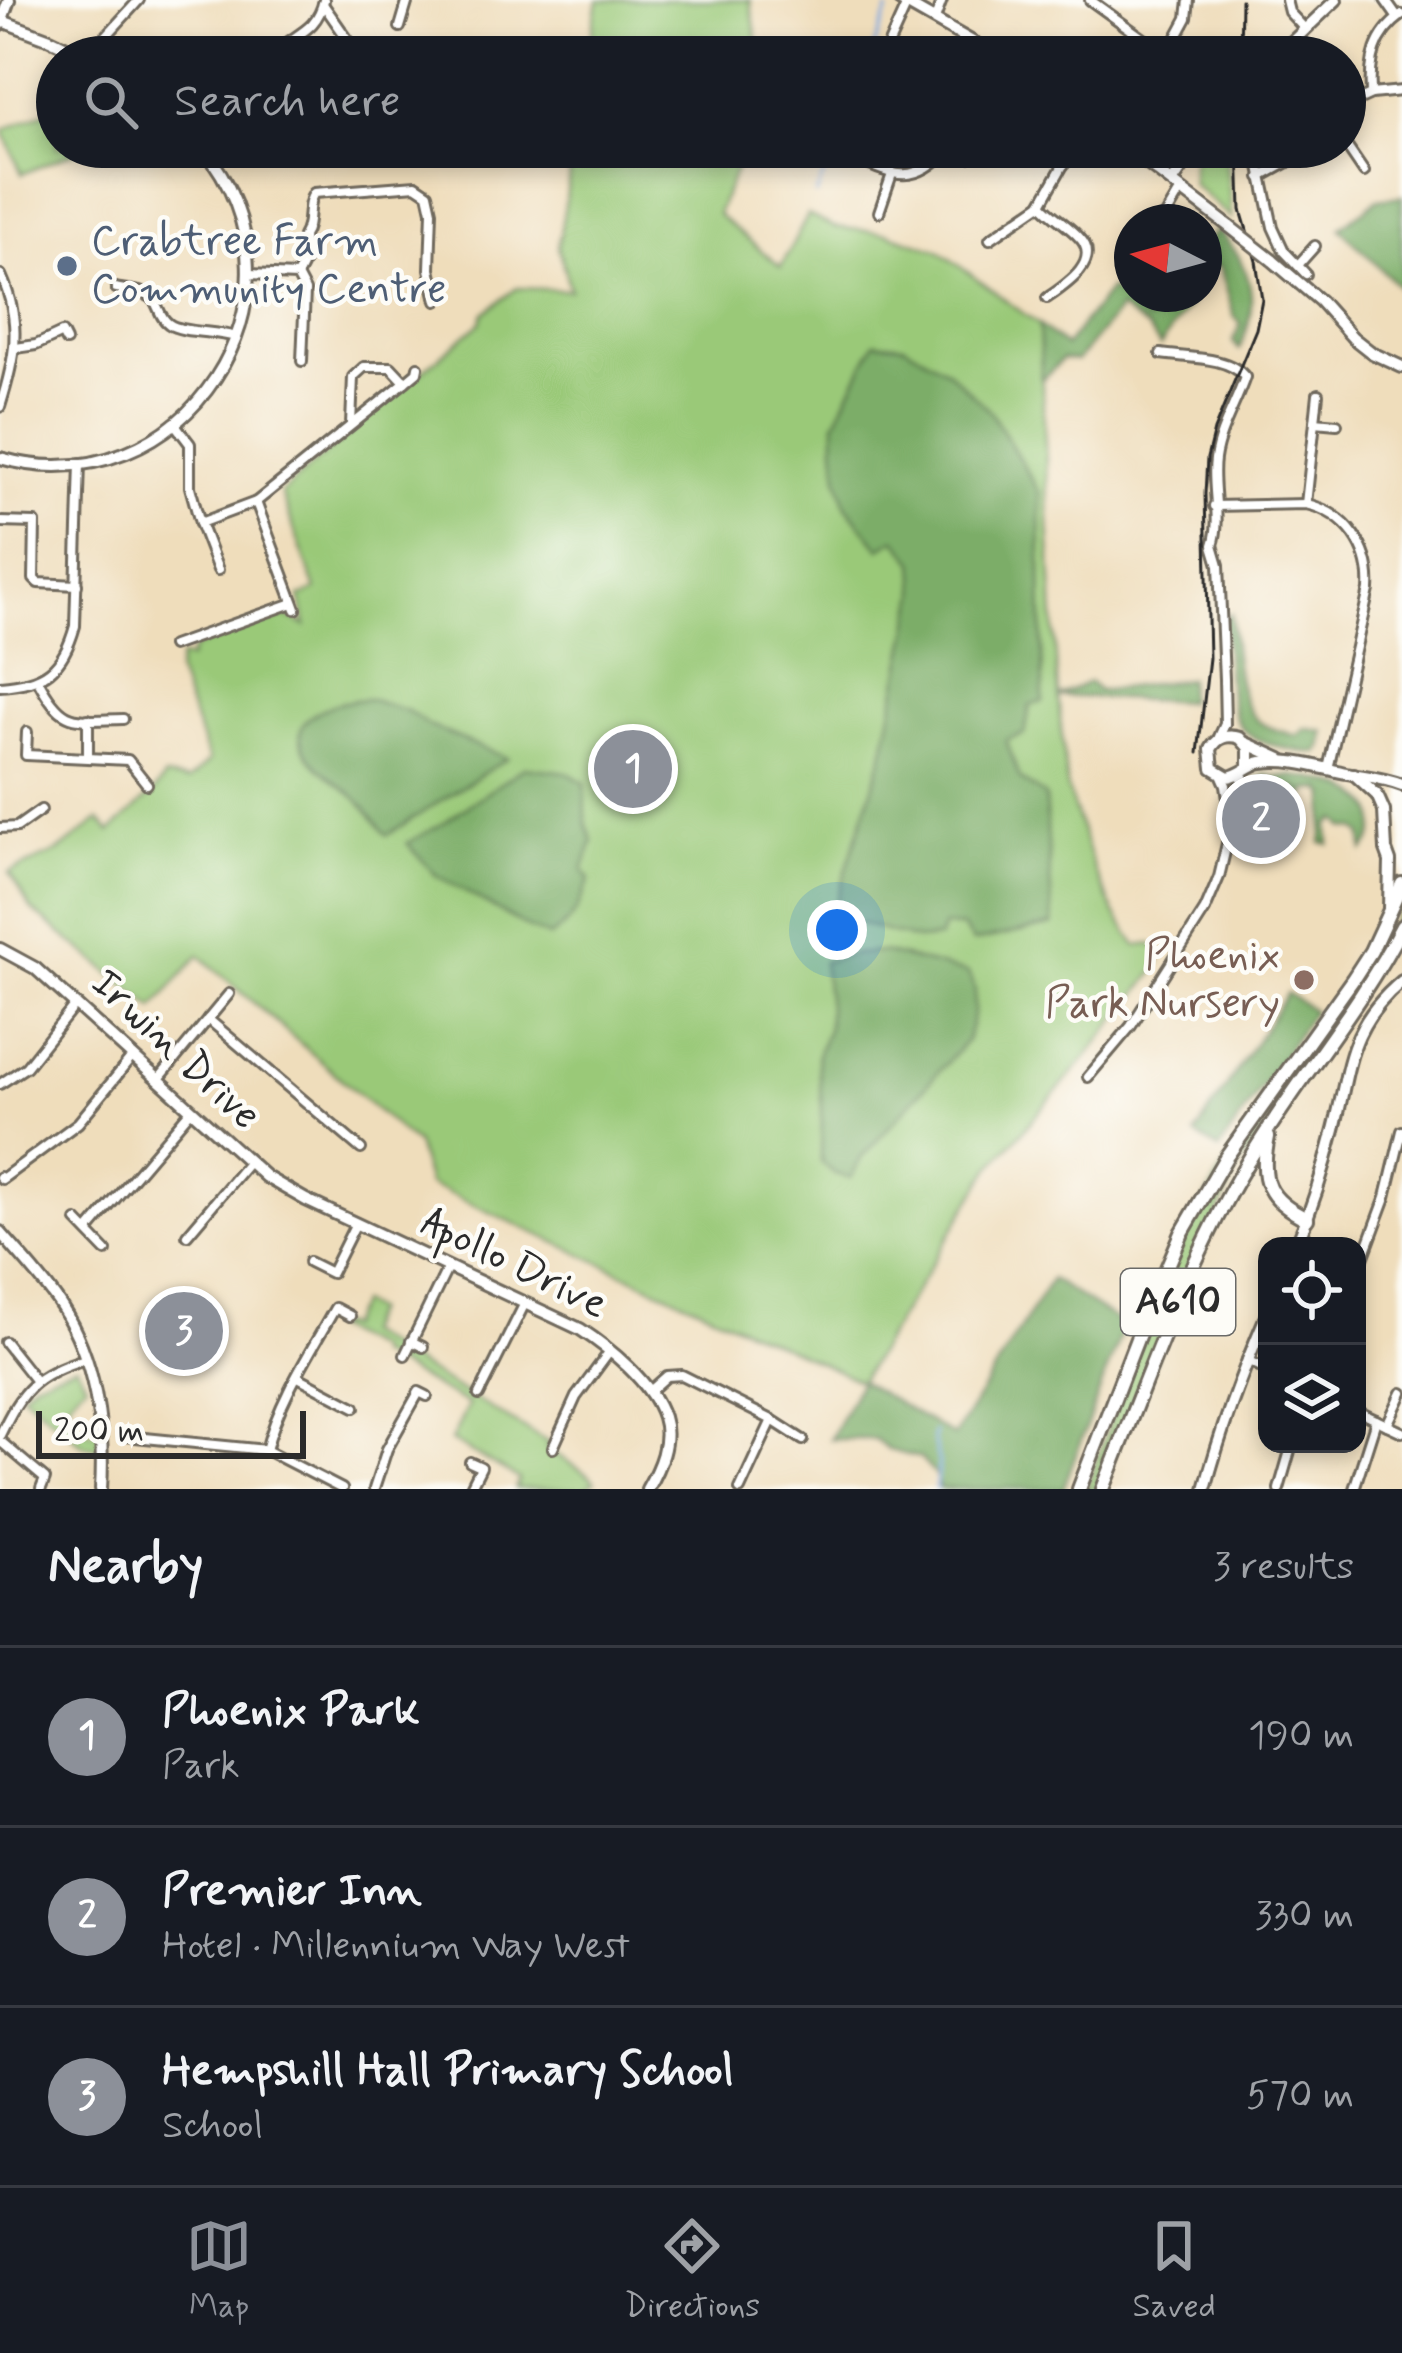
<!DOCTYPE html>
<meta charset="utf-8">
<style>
body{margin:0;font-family:Mynerve,sans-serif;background:#20242c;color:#f1f3f6}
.controls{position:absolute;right:36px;bottom:36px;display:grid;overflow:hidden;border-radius:24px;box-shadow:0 6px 18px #0003}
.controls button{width:108px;height:108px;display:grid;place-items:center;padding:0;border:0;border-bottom:3px solid #363941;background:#171b24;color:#f1f3f6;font:60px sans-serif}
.compass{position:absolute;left:1114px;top:204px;width:108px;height:108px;border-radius:50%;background:#171b24;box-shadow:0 6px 18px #0003;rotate:276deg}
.scale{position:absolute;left:36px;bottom:30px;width:270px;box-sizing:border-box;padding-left:12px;border:6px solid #2b2b2b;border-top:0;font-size:33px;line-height:42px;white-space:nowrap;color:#2b2b2b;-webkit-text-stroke:9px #fdfcf7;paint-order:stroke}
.you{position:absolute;left:837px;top:930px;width:42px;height:42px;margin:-30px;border:9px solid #fff;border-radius:50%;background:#1a73e8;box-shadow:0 0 0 18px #1a73e833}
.badge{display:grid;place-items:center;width:78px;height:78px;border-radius:50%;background:#8c9099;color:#fff;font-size:39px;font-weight:700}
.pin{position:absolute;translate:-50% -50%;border:6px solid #fff;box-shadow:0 3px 12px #0006}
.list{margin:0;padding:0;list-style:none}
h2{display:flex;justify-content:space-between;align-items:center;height:156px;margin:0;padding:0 48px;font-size:51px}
h2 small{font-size:39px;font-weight:400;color:#9ea1a6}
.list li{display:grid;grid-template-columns:78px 1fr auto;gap:36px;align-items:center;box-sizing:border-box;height:180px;padding:0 48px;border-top:3px solid #363941}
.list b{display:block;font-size:45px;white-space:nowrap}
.list p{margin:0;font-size:39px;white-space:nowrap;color:#9ea1a6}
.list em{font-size:39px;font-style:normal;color:#9ea1a6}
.icon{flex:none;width:66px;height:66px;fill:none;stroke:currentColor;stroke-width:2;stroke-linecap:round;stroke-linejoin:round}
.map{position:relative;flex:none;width:1402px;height:1489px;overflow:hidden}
.search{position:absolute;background:#171b24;box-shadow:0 6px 18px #0003;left:36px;right:36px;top:36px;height:132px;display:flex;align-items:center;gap:30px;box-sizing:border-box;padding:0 42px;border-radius:66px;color:#9ea1a6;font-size:45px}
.sheet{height:696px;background:#171b24}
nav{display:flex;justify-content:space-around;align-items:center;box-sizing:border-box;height:168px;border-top:3px solid #363941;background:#171b24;font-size:33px;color:#9ea1a6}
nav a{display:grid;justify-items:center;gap:6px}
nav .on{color:#8c9099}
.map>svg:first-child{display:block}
.green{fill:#9ac978;stroke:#627a52;stroke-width:3}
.forest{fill:#7bad68;stroke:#536c4a;stroke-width:3}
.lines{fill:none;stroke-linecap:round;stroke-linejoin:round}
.stream{stroke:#77a7e1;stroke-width:3}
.street-casing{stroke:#70695d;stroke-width:14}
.secondary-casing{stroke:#70695d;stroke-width:16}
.highway-casing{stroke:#70695d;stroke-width:18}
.street{stroke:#fff;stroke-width:8}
.secondary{stroke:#fff;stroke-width:10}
.highway{stroke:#fff;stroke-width:12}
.tram{stroke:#2b2b2b;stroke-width:3}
.secondary-bridge-casing{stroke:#70695d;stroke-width:16;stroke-linecap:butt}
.secondary-bridge{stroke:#fff;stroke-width:10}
.service-dot{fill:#5c6f8a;stroke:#fdfcf7;stroke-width:4.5}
.education-dot{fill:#8d6e63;stroke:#fdfcf7;stroke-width:4.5}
.labels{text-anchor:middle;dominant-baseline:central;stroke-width:9;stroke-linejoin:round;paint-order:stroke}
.shield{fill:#fdfcf7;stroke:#6a6a68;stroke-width:3}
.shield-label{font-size:39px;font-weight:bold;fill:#2b2b2b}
.service-label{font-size:42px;fill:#4e5e75;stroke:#fdfcf7;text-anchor:start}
.education-label{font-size:42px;fill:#785e54;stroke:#fdfcf7;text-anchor:end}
.street-label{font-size:42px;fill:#2b2b2b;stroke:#fdfcf7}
</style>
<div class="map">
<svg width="1402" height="1489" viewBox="0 0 1402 1489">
<rect width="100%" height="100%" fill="#fdfcf7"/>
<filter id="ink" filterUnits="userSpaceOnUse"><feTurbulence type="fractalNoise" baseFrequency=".00833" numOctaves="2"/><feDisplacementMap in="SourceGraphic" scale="24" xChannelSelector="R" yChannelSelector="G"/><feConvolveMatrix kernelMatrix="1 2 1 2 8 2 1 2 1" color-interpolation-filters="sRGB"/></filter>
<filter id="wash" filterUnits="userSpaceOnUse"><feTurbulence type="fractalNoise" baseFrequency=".004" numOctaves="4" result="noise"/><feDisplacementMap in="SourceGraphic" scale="48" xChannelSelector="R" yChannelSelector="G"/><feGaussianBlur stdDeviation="2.7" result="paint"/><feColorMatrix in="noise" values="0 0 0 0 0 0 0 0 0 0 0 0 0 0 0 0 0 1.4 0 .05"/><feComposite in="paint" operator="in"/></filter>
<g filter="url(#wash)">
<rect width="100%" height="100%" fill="#efddbb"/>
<!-- green -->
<g class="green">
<polygon points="598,0 750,0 759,50 758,57 588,57"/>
<polygon points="57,107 57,147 86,147 22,174 3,130"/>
<polygon points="574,147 737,147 739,161 717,214 781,267 808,215 834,227 887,233 938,250 1039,325 1058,696 1067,788 1096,874 1114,912 1137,946 1152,944 1163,952 1156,970 1086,1058 992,1166 860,1381 428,1184 416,1144 199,955 154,1008 32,910 9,873 59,851 99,820 110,832 154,792 165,777 188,781 209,761 177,673 180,657 189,660 192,650 202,644 285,615 306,626 300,597 316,590 281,493 375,410 480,323 484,313 517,288 570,290 558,247"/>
<path d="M1204 147H1226C1225 171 1231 193 1231 218L1192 184V162Z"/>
<path d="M1402 901V915L1371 970 1239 1166 1098 1489H1086C1124 1386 1158 1280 1214 1184 1271 1087 1362 1008 1402 901Z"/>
<polygon points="359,1303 373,1311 363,1333 549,1443 546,1448 590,1476 595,1482 584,1489 515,1489 519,1479 451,1441 468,1405 375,1354 376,1350 332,1328 338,1324 346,1327"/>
<path d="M76 1365 86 1383C73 1394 63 1401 68 1420L88 1431 98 1432 102 1449 83 1445 22 1393 35 1380Z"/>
</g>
<!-- forest -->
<g class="forest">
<polygon points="1402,196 1402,290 1340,228 1378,199"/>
<path d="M1217 230C1253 264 1261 303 1239 349L1233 342 1241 324 1234 316 1220 266H1211L1204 282V247Z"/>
<polygon points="1110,289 1148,321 1169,294 1197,294 1160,346 1148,329 1120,309 1077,361 1062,359 1042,381 1039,325 1065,346"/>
<polygon points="875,342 904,345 947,370 991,412 1040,493 1043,702 1030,705 1025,734 1006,740 1020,779 1045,796 1053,925 973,942 962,927 944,926 939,938 917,940 832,915 883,755 917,593 915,562 896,539 880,548 846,506 838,477 835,448 835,422"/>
<path d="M1231 614C1235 644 1234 706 1261 723 1272 730 1286 732 1297 736L1306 728 1325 732 1323 746 1318 753C1295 752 1251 744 1238 723 1226 702 1226 643 1224 617Z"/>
<polygon points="1188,679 1187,702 1058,696 1089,682 1098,691"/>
<path d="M368 699 408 711 429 726 507 758 387 835C376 824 369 810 357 799 342 784 321 774 308 755 279 715 340 700 368 699Z"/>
<path d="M524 767 566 772 585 783 586 823 593 841 583 870 590 879C578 907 576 921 549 937L530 929 436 875 407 843 440 825Z"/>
<path d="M1265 775C1276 779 1281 776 1293 776 1317 778 1369 788 1375 816 1377 830 1373 842 1364 851L1363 835 1358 830 1345 828 1339 821 1335 820 1329 826 1330 844 1322 843 1327 794 1323 792 1324 789 1307 790 1306 796 1299 795V789L1279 787 1277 791 1250 790 1256 780Z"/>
<polygon points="883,952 968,973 975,990 974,1013 967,1040 861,1158 851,1178 835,1174 821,1162 822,1108 817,1055 828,1027 828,1007 823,962 854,954"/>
<polygon points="1287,993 1313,1011 1219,1150 1195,1135"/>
<polygon points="1051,1279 1124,1325 1063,1489 939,1489 935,1475 920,1458 888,1450 875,1439 830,1439 860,1381 954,1436"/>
</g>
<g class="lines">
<!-- stream -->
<g class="stream">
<polyline points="870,57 888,11"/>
<polyline points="816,195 835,147"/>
<polyline points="934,1432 933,1439 939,1463 935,1489"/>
</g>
</g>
</g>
<g filter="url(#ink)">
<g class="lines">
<defs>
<g id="street">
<polyline points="1090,0 1169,57"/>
<polyline points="1286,0 1289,12 1304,28"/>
<polyline points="1385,0 1397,17"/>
<polyline points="323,4 353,47"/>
<polyline points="935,19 942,0"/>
<polyline points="400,27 408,0"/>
<polyline points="1167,55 1187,18 1189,0"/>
<polyline points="87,57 139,0"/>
<path d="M271 57C291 33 316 35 324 0"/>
<polyline points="883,57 907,4"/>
<path d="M1371 94C1369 61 1374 35 1402 15"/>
<polyline points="1345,106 1371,94 1402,91"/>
<polyline points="1345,144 1364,172"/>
<polyline points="956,147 968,157"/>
<polyline points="823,152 825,147"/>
<path d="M846 154C890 174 912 190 950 147"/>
<polyline points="843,160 849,147"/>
<polyline points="1259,162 1273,227 1284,251 1306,274"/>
<polyline points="1261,177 1290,161 1305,147"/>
<path d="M1041 204C1053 217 1068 225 1079 237 1103 261 1066 285 1047 298"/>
<polyline points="879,212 892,174"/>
<polyline points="1162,222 1181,190"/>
<polyline points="990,239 1041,204 1062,167 1078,147"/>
<polyline points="1298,265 1315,246"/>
<polyline points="249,274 297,276 305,291 302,361"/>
<path d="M297 276 305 260 303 236C312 223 305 206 314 193L416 185 428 193 432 211 430 269 437 301"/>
<path d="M116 288C127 291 145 290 153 299 160 308 159 317 169 324 181 333 217 331 236 337"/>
<polyline points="16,348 36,345 62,333 66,341"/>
<path d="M1161 354C1186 358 1229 356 1245 377 1236 404 1219 430 1215 459 1211 486 1222 519 1213 545L1219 565 1224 679 1225 724 1219 737"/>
<path d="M0 407C15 359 23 324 1 275"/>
<polyline points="1315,422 1337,424"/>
<polyline points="174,423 190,444 190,487 200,523 256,502 296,609"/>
<polyline points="351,424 353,377 364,367 391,367 405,382"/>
<polyline points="256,502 405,382 417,372 418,367"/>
<polyline points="1306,504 1318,394"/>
<path d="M1214 506 1306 504C1347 513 1372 549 1369 590L1328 769"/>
<polyline points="0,522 35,523 34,579 38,583 77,585"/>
<polyline points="200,523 218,570"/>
<polyline points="172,646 293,603"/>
<path d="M38 680C63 727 74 720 123 719"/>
<path d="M0 686C44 683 63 670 75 626L80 463"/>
<polyline points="88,719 88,757"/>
<polyline points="27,732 26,755 128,760 147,784"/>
<polyline points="1222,776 1226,785 1230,812"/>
<polyline points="0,828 17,827 41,810"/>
<polyline points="208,1019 361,1149"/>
<polyline points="1088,1077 1131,1026 1205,910 1219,877 1244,772"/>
<polyline points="158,1080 229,994"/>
<polyline points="0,1084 26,1067 76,1004"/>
<polyline points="0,1177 2,1179 78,1123 133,1056"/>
<polyline points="77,1221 106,1251"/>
<polyline points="88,1231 191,1110"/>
<polyline points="187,1235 248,1163"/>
<polyline points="309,1262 331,1273 356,1223"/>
<polyline points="1357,1275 1386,1197 1402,1131"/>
<polyline points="411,1341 423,1347"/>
<polyline points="5,1342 35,1380"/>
<polyline points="405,1355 448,1267"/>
<polyline points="1247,1360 1267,1370"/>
<polyline points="298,1377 355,1407"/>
<polyline points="649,1392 667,1376 682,1375 772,1420 803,1440"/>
<polyline points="479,1395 525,1303"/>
<polyline points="1357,1411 1402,1432"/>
<polyline points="1387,1425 1402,1393"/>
<path d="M0 1435C22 1389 35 1374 85 1359"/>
<polyline points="125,1436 266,1450 342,1489"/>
<polyline points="0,1441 45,1479 41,1489"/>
<polyline points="553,1448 576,1397 610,1351"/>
<path d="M266 1450C279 1400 310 1353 335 1308L350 1316"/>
<polyline points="374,1489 387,1449 419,1392 427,1396"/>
<polyline points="470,1489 481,1467 470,1462"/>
<polyline points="740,1489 772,1420"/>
<polyline points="1279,1489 1292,1444"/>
<polyline points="1354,1489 1376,1420"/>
</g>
<g id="secondary">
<polyline points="899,0 999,57"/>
<polyline points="2,21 50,39 87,57"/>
<polyline points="0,25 9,0"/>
<polyline points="1276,57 1336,0"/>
<polyline points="1125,147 1230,227"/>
<polyline points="1173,181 1197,147"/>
<polyline points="1272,260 1320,301 1353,338 1372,353 1402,367"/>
<path d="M0 458C184 510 324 295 202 147"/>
<polyline points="1246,743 1281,759"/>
<path d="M1249 766V748L1240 738C1227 734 1218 737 1211 749L1213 768 1228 777C1242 775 1248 765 1262 762 1290 758 1318 767 1346 773 1368 777 1380 777 1402 785"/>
<polyline points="1354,774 1377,795 1384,811 1386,850 1390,861 1389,908"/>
<path d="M0 949 35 968 266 1177 306 1200 580 1329C609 1348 652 1382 663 1417 671 1442 659 1468 647 1489"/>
<path d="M0 1232C21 1256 43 1279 61 1306 95 1358 105 1427 101 1489"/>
<path d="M1296 1246C1312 1208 1324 1170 1334 1130 1350 1067 1347 1027 1402 981"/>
<path d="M1205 1489C1221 1429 1242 1372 1267 1314"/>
</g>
<g id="highway">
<path d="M1268 1137C1259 1180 1267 1200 1307 1219"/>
<polyline points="1079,1489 1140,1331 1182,1233 1226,1157 1353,979 1371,951 1402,884"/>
<path d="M1103 1489C1147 1379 1186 1265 1247 1163 1295 1082 1359 1010 1402 926"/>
</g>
</defs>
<!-- street casing -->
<use href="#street" class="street-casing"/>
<!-- secondary casing -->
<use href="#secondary" class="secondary-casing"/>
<!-- highway casing -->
<use href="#highway" class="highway-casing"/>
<!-- street -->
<use href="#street" class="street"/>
<!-- secondary -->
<use href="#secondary" class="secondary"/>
<!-- highway -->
<use href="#highway" class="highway"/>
<!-- tram -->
<g class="tram">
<polyline points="1240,57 1241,0"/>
<polyline points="1198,753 1209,658 1205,494 1207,458 1214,430 1256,329 1262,299 1256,261 1241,210 1239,147"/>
</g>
<defs>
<polyline id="secondary-bridge" points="1230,227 1272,260"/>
</defs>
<!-- secondary-bridge casing -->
<use href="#secondary-bridge" class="secondary-bridge-casing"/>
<!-- secondary-bridge -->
<use href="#secondary-bridge" class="secondary-bridge"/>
</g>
</g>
<!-- markers -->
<circle class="service-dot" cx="67" cy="266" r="12"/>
<circle class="education-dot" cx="1304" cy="980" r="12"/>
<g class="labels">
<!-- shield labels -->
<rect class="shield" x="1121" y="1269" width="114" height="66" rx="9"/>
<g class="shield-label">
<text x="1178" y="1302">A610</text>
</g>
<!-- service labels -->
<g class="service-label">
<text x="91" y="242">Crabtree Farm<tspan x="91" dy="48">Community Centre</tspan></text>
</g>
<!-- education labels -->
<g class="education-label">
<text x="1280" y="956">Phoenix<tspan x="1280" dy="48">Park Nursery</tspan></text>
</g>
<!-- street labels -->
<g class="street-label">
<text transform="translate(175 1050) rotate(43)">Irwin Drive</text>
<text transform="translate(514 1264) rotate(26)">Apollo Drive</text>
</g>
</g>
</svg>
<div class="controls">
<button><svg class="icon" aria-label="locate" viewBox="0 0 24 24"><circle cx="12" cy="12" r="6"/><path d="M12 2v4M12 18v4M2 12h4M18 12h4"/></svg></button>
<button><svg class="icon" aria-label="layers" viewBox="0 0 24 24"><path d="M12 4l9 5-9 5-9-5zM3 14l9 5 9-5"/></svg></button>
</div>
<svg class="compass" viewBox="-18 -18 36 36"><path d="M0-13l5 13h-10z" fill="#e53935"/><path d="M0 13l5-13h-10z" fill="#9ea1a6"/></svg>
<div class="scale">200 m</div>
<div class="you"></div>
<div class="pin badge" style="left:633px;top:769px">1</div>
<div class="pin badge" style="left:1261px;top:819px">2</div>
<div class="pin badge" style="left:184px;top:1331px">3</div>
<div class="search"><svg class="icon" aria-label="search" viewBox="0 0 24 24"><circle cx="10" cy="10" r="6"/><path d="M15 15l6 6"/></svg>Search here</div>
</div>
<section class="sheet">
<h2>Nearby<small>3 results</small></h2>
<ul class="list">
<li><span class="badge">1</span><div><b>Phoenix Park</b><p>Park</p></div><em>190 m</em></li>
<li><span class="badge">2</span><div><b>Premier Inn</b><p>Hotel · Millennium Way West</p></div><em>330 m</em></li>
<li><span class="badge">3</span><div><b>Hempshill Hall Primary School</b><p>School</p></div><em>570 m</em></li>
</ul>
</section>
<nav>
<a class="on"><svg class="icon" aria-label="map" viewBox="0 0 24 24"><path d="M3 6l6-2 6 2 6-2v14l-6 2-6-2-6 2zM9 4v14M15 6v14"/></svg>Map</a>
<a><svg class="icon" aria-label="directions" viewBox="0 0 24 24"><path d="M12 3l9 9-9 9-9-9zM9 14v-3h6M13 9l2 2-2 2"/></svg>Directions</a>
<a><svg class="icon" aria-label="saved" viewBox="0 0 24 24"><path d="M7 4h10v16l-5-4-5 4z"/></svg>Saved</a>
</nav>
